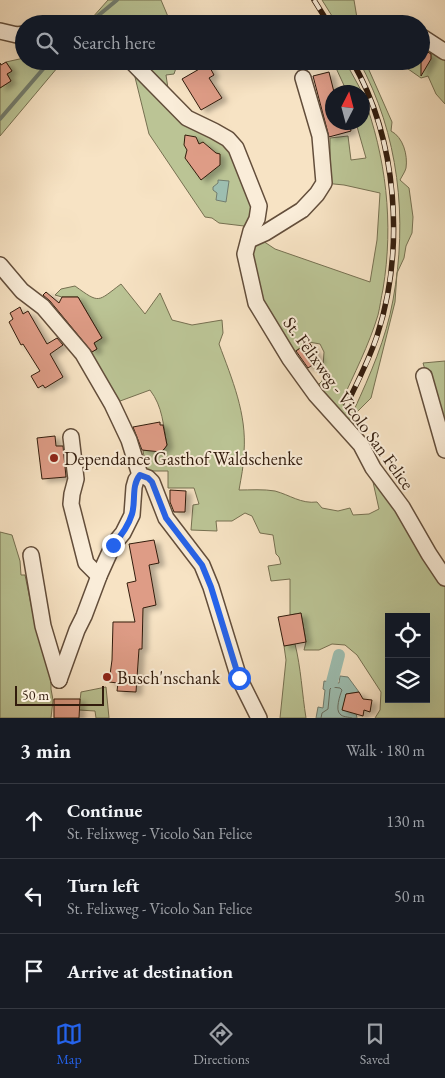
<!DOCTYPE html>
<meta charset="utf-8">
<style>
body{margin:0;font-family:"EB Garamond",serif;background:#242831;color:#f1f3f6}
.controls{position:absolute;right:15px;bottom:15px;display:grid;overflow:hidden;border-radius:0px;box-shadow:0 5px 20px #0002}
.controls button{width:45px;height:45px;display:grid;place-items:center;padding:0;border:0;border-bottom:1px solid #363941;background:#171b24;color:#f1f3f6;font:25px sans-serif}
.compass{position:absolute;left:325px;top:85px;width:45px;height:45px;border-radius:50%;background:#171b24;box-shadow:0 5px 20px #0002;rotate:6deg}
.scale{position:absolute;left:15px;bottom:12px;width:89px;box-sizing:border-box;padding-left:5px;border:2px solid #321c0d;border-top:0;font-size:14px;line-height:18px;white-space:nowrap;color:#321c0d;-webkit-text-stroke:4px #faedd9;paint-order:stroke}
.stop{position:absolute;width:15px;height:15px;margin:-11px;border:4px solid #2563eb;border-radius:50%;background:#fff}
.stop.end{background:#2563eb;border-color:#fff;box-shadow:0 1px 5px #0008}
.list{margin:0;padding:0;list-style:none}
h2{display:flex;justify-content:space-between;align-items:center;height:65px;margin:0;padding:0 20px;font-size:21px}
h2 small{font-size:16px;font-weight:400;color:#9ea1a6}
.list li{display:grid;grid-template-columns:32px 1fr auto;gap:15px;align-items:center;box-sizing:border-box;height:75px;padding:0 20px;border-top:1px solid #363941}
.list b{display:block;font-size:19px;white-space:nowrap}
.list p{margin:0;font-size:16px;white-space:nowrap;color:#9ea1a6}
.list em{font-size:16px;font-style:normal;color:#9ea1a6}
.icon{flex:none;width:28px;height:28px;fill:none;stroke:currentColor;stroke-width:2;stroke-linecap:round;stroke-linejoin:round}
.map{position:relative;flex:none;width:445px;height:718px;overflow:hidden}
.search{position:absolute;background:#171b24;box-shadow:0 5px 20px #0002;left:15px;right:15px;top:15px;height:55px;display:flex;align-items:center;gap:12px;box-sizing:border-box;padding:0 18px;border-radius:28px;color:#9ea1a6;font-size:19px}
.sheet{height:290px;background:#171b24}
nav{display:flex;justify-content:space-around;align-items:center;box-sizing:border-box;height:70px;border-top:1px solid #363941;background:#171b24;font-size:14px;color:#9ea1a6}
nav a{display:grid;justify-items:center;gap:2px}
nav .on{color:#2563eb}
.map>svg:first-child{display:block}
.green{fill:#bbc495;stroke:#767051;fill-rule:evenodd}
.water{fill:#9dbeb1;stroke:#727d6f}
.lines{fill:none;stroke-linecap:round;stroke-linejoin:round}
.shore{stroke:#686d5f;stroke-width:1}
.stream{stroke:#727d6f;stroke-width:4}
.canal{stroke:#9dbeb1;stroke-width:12}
.building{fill:#de9c86;stroke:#321c0d;filter:url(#shadow)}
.minor-casing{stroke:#634e3b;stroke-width:18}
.minor{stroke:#faedd9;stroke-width:15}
.rail-casing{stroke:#321c0d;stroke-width:5.5}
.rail{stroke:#faedd9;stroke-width:4;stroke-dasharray:11;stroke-linecap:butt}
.route{stroke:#2563eb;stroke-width:6}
.poi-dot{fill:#8f2418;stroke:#faedd9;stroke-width:2}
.labels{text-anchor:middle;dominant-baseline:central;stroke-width:4;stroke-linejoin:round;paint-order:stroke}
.street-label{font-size:18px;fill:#321c0d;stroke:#faedd9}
.poi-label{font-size:18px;fill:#321c0d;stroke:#faedd9;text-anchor:start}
</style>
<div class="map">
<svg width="445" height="718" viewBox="0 0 445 718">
<defs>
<filter id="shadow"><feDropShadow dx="5.5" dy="3" stdDeviation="2.5" flood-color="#0004"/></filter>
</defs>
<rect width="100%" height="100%" fill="#f7e3c4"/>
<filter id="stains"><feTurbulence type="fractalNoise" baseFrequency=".004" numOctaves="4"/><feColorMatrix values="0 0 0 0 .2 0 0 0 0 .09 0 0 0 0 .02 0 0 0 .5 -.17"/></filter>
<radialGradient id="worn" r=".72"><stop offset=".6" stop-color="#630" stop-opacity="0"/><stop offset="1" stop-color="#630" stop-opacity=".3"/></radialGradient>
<!-- green -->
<g class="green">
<polygon points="108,0 161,0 169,19 143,24 79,24 92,18"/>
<polygon points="322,0 354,0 358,24 337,24"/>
<polygon points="421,24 427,35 445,47 445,104 436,94 428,76 421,78 401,64 400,61 421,61"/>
<polygon points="24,58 24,61 63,61 0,136 0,88 11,81 7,74 12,71 6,62"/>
<path d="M131 61H163L165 63 177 65 174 74 166 75 170 102 228 139 258 202 257 237 275 249 370 282 377 240 380 193 344 185 324 183 330 176V138L348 136 351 160 366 158 356 123 362 122 363 95C386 157 394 223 383 289 381 298 380 307 378 315 369 345 354 374 341 403L354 410C370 375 386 339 393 300 408 219 399 134 359 61H365L392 122 391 131C403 137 408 155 406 168 405 172 402 176 400 180L409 188 413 217 412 233 406 246 404 258 397 273 395 302 371 398 352 417 363 439 316 387 322 381 324 352 320 344 309 342 294 352 260 311 248 240 244 226 219 223 212 218 205 217 149 134Z"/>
<polygon points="329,61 345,61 362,92 347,92 336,68"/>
<path d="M121 284 145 314 160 293 172 320 192 325 222 320 223 333 219 344C232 379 247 414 244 452 244 465 241 478 239 490 250 490 264 489 275 491 290 495 301 504 317 502L322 508 338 511 350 508 353 515 369 514 379 509 373 482 378 474 445 578V718H375L380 710 381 692 357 655 345 645 332 644 319 650H304L306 642 301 613 290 615V579L271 581 268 566 281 564 279 557 276 554 273 535 260 533 252 516 245 513 232 521H216L217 531 191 530 193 505 199 504 194 488H168V471H147L143 451 154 448 161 451H163L167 445C163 425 163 407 150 390L112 404 84 356 97 349 94 343 102 338 78 297H62L55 295 61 289 75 286C100 304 97 302 121 284ZM389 617H426V699H389Z"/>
<polygon points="445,361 445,442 444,433 423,363"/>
<polygon points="0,532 12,535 20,561 21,575 25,575 34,619 51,667 51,689 53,700 51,718 0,718"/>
<path d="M295 644C301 668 302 693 306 718H280L286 660 284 646Z"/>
<polygon points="106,687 109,718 96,718 95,711 79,710 81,692"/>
</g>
<!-- water -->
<g class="water">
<polygon points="218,180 229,181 226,202 216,200 217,193 213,190 213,187 218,183"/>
<polygon points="340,676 348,677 359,692 346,694 343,710 356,713 357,718 316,718 318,707 323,708 325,690 323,689 324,681 339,683"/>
</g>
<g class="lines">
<!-- shore -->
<path class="shore" d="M321 718 322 713 328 709 330 689 332 687 340 688 342 690C340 695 335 710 340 714 342 717 349 717 352 718"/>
<!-- stream -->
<g class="stream">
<polyline points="88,24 117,0"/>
<polyline points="0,119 50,61"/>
</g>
<!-- canal -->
<polyline class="canal" points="332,682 339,655"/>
</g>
<!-- building -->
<g class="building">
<polygon points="421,48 431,54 431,59 421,76"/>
<polygon points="6,62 12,71 7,74 11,81 0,88 0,63 1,65"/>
<polygon points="208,64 214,75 209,78 222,98 201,110 182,79"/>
<polygon points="329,72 334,92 332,92 332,122 349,122 351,131 329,137 313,76"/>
<polygon points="185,135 196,137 199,144 203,142 216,153 220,154 220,165 201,180 185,158 187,150 184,145"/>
<polygon points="46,292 59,303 62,297 78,297 102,338 94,343 97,349 92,352 50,301 43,295"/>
<polygon points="20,307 23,314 28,311 47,344 57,338 63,345 50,354 63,377 45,388 43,385 38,388 31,376 40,371 23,344 21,345 9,322 13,319 10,313"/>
<polygon points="309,342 320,360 308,368 296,351"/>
<polygon points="160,422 160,425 163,425 167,445 165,448 161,452 142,450 133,427"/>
<polygon points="55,436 56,446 63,446 66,477 42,479 37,438"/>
<polygon points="170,490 186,491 185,512 174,512 170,502"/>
<polygon points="154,540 159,563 149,565 156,605 143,608 142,649 139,649 136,692 117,691 118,683 109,682 112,660 113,622 135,622 127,583 136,581 129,544"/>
<polygon points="301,613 306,642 284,646 278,617"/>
<polygon points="359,692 363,699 372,700 370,712 364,710 363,716 342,710 346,694"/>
<polygon points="54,699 80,699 79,718 54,718"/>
</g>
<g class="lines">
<defs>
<g id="minor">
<polyline points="0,31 17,35 24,34"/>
<polyline points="422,37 445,52"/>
<polyline points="131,61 187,118 214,131 228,139 236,148 259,206 257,219 251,231 245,254 256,303 290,359 316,395 361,445 373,468 402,507 429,554 445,578"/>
<polyline points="249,240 265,233 302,210 317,194 324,183 320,136 303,78"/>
<polyline points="0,265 22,291 43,307 83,354 112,404 129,440 140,475 148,478 152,482 166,518 202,565 211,587 239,678 259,718"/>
<polyline points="424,376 445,450"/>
<polyline points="71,437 76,479 72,494 71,504 86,563 99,576"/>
<polyline points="31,555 43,626 59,680"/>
<polyline points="59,680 77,630 84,616 99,576 113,545 123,533 132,515 134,487 136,480 140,475"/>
</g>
</defs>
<!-- minor casing -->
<use href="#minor" class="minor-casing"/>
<!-- minor -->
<use href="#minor" class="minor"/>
<defs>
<g id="rail">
<polyline points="314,0 329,24"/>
<path d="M346 406C357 383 369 360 377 336 405 250 398 140 352 61"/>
</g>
</defs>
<!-- rail casing -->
<use href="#rail" class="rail-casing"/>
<!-- rail -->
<use href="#rail" class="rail"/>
</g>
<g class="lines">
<!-- route -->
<path class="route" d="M113 545C121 536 128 527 132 514 136 501 131 486 140 475L148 478 152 482 166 518 202 565 211 587 239 678"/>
</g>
<!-- markers -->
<g class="poi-dot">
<circle cx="54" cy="458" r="5"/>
<circle cx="107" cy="677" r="5"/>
</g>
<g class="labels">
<!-- street labels -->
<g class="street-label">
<text transform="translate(349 403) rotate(54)">St. Felixweg - Vicolo San Felice</text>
</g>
<!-- poi labels -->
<g class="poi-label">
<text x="64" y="458">Dependance Gasthof Waldschenke</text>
<text x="117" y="677">Busch'nschank</text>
</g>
</g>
<rect width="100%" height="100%" filter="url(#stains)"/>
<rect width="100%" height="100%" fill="url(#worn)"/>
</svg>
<div class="controls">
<button><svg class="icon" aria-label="locate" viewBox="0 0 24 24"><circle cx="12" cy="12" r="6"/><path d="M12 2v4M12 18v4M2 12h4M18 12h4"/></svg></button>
<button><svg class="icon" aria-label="layers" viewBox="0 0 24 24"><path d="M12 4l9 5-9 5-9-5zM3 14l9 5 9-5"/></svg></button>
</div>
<svg class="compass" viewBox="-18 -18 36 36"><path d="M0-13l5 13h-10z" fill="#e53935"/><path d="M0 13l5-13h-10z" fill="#9ea1a6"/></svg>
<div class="scale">50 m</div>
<div class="stop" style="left:239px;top:678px"></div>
<div class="stop end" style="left:113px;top:545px"></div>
<div class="search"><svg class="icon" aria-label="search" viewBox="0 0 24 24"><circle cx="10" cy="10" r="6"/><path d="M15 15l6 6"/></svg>Search here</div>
</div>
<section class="sheet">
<h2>3 min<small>Walk · 180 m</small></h2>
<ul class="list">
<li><svg class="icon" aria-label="ahead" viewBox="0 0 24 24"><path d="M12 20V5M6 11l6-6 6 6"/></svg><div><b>Continue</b><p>St. Felixweg - Vicolo San Felice</p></div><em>130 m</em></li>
<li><svg class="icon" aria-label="left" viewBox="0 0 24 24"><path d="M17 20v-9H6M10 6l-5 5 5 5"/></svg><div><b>Turn left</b><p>St. Felixweg - Vicolo San Felice</p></div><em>50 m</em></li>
<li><svg class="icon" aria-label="arrive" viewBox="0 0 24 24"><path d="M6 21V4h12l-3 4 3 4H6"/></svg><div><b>Arrive at destination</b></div></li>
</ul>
</section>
<nav>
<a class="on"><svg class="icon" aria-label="map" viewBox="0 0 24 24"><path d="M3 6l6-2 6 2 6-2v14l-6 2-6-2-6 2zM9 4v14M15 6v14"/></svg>Map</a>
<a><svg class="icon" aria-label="directions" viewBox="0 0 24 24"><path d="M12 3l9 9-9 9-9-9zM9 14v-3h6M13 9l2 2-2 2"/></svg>Directions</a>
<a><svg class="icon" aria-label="saved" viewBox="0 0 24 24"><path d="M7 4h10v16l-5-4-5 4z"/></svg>Saved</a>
</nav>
